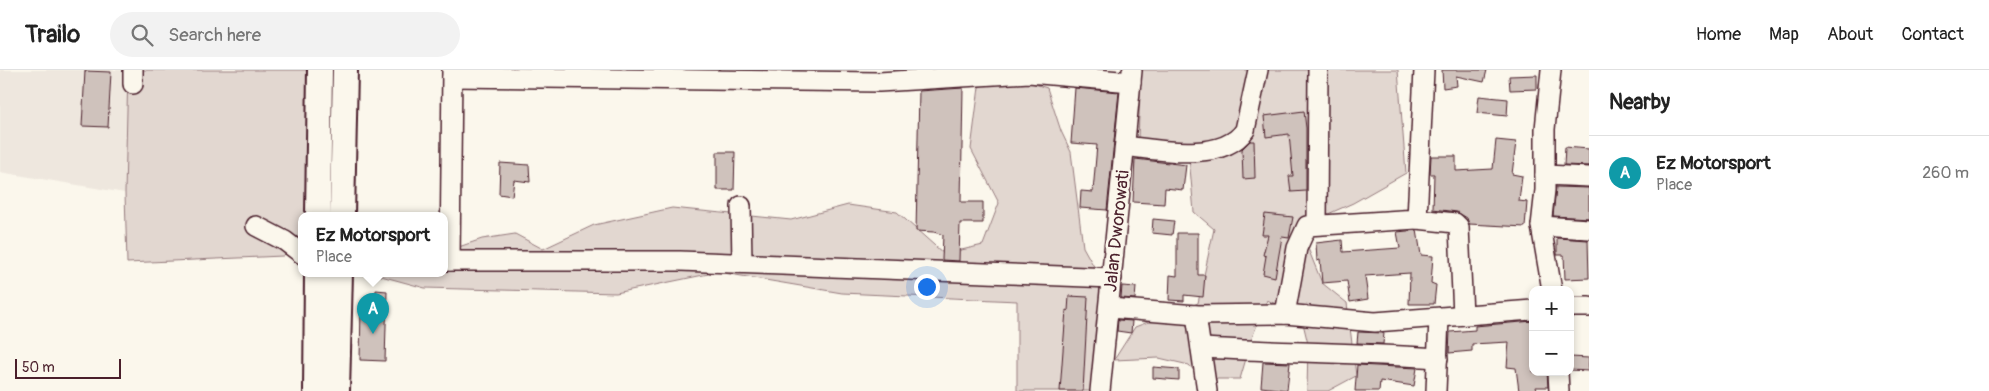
<!DOCTYPE html>
<meta charset="utf-8">
<style>
body{margin:0;font-family:Pangolin,sans-serif;background:#f2f2f2;color:#222}
.controls{position:absolute;right:15px;bottom:15px;display:grid;overflow:hidden;border-radius:10px;box-shadow:0 2px 8px #0003}
.controls button{width:45px;height:45px;display:grid;place-items:center;padding:0;border:0;border-bottom:1px solid #e0e0e0;background:#fff;color:#222;font:25px sans-serif}
.scale{position:absolute;left:15px;bottom:12px;width:106px;box-sizing:border-box;padding-left:5px;border:2px solid #4a1f2b;border-top:0;font-size:14px;line-height:18px;white-space:nowrap;color:#4a1f2b;-webkit-text-stroke:4px #fbf7ec;paint-order:stroke}
.you{position:absolute;left:926px;top:216px;width:18px;height:18px;margin:-12px;border:4px solid #fff;border-radius:50%;background:#1a73e8;box-shadow:0 0 0 8px #1a73e833}
.badge{display:grid;place-items:center;width:32px;height:32px;border-radius:50%;background:#1f6fb2;color:#fff;font-size:16px;font-weight:700}
.pin{position:absolute;translate:-50% -41px;filter:drop-shadow(0 1px 2px #0008)}
.pin::after{content:'';position:absolute;top:26px;width:18px;height:15px;background:inherit;clip-path:polygon(0 0,100% 0,50% 100%)}
.popup{position:absolute;left:298px;top:142px;width:150px;height:65px;box-sizing:border-box;display:grid;place-content:center;border-radius:10px;background:#fff;filter:drop-shadow(0 1px 4px #0005);font-size:16px;white-space:nowrap;color:#767676}
.popup b{font-size:19px;color:#222}
.popup::after{content:'';position:absolute;left:50%;top:100%;margin-left:-10px;border:10px solid transparent;border-top-color:#fff}
.list{margin:0;padding:0;list-style:none}
h2{display:flex;justify-content:space-between;align-items:center;height:65px;margin:0;padding:0 20px;font-size:21px}
h2 small{font-size:16px;font-weight:400;color:#767676}
.list li{display:grid;grid-template-columns:32px 1fr auto;gap:15px;align-items:center;box-sizing:border-box;height:75px;padding:0 20px;border-top:1px solid #e0e0e0}
.list b{display:block;font-size:19px;white-space:nowrap}
.list p{margin:0;font-size:16px;white-space:nowrap;color:#767676}
.list em{font-size:16px;font-style:normal;color:#767676}
.icon{flex:none;width:28px;height:28px;fill:none;stroke:currentColor;stroke-width:2;stroke-linecap:round;stroke-linejoin:round}
.map{position:relative;flex:none;width:1589px;height:321px;overflow:hidden}
header{display:flex;align-items:center;gap:30px;box-sizing:border-box;height:70px;padding:0 25px;background:#fff;border-bottom:1px solid #e0e0e0}
header strong{font-size:24px}
nav{display:flex;gap:28px;margin-inline-start:auto;font-size:18px}
.search{width:350px;height:45px;background:#f2f2f2;display:flex;align-items:center;gap:12px;box-sizing:border-box;padding:0 18px;border-radius:28px;color:#767676;font-size:19px}
main{display:flex}
aside{flex:1;background:#fff}
.map>svg:first-child{display:block}
.built{fill:#eee7de}
.green{fill:#e2d7d0;stroke:#967b7e}
.building{fill:#cfc2bc;stroke:#4a1f2b}
.lines{fill:none;stroke-linecap:round;stroke-linejoin:round}
.minor-casing{stroke:#4a1f2b;stroke-width:22}
.major-casing{stroke:#4a1f2b;stroke-width:28}
.minor{stroke:#fbf7ec;stroke-width:19}
.major{stroke:#fbf7ec;stroke-width:24}
.labels{text-anchor:middle;dominant-baseline:central;stroke-width:5;stroke-linejoin:round;paint-order:stroke}
.street-label{font-size:18px;fill:#4a1f2b;stroke:#fbf7ec}
</style>
<header>
<strong>Trailo</strong>
<div class="search"><svg class="icon" aria-label="search" viewBox="0 0 24 24"><circle cx="10" cy="10" r="6"/><path d="M15 15l6 6"/></svg>Search here</div>
<nav><a>Home</a><a>Map</a><a>About</a><a>Contact</a></nav>
</header>
<main>
<div class="map">
<svg width="1589" height="321" viewBox="0 0 1589 321">
<rect width="100%" height="100%" fill="#fbf7ec"/>
<filter id="ink" filterUnits="userSpaceOnUse"><feTurbulence type="fractalNoise" baseFrequency=".02" numOctaves="2"/><feDisplacementMap in="SourceGraphic" scale="10" xChannelSelector="R" yChannelSelector="G"/><feConvolveMatrix kernelMatrix="1 2 1 2 8 2 1 2 1" color-interpolation-filters="sRGB"/></filter>
<g filter="url(#ink)">
<!-- built -->
<polygon class="built" points="0,0 132,0 125,123 0,102"/>
<!-- green -->
<g class="green">
<polygon points="128,0 314,0 309,145 302,145 302,166 283,186 127,193 125,123"/>
<polygon points="1141,0 1398,0 1406,103 1353,133 1319,148 1303,166 1322,213 1347,233 1356,306 1328,321 1307,321 1308,274 1301,245 1267,230 1253,265 1240,309 1202,309 1189,295 1159,288 1114,290 1135,257 1198,233 1214,159 1194,142 1189,87 1138,69"/>
<polygon points="1006,5 1047,18 1061,61 1071,82 1083,177 1111,227 1100,321 1017,321 1017,231 842,223 718,202 616,223 425,218 381,206 379,203 444,203 444,182 482,169 515,164 543,179 594,155 672,138 791,150 848,135 897,142 944,184 983,175 999,133 971,79 979,17"/>
</g>
<!-- building -->
<g class="building">
<polygon points="1442,0 1487,0 1484,12 1456,6 1457,16 1443,18"/>
<polygon points="85,1 111,2 108,57 82,56"/>
<polygon points="1537,5 1537,19 1510,20 1509,6"/>
<polygon points="963,18 961,132 983,132 983,153 960,153 959,191 942,190 943,165 934,162 916,161 919,21"/>
<polygon points="1075,18 1119,22 1107,140 1080,138 1081,121 1093,122 1097,75 1071,73"/>
<polygon points="1479,26 1508,29 1507,46 1477,43"/>
<polygon points="1304,41 1306,58 1306,121 1291,122 1289,106 1293,106 1289,64 1266,67 1264,46"/>
<polygon points="1496,70 1516,72 1512,104 1522,106 1519,131 1527,132 1525,157 1469,154 1467,148 1457,142 1433,139 1434,104 1430,104 1431,86 1456,86 1456,101 1493,99"/>
<polygon points="1250,71 1254,71 1255,108 1243,109 1242,79"/>
<polygon points="1565,77 1589,79 1589,96 1564,95"/>
<polygon points="717,82 735,82 734,120 717,120"/>
<polygon points="1135,89 1186,95 1183,120 1165,118 1164,134 1133,132"/>
<polygon points="500,93 529,95 530,112 514,110 512,126 499,124"/>
<polygon points="1556,117 1589,118 1589,148 1553,146"/>
<polygon points="1265,144 1293,147 1289,168 1282,167 1275,207 1263,204 1266,186 1263,185 1268,165 1262,165"/>
<polygon points="1153,149 1174,151 1172,165 1152,163"/>
<polygon points="1417,160 1421,185 1433,186 1431,213 1436,215 1434,234 1409,234 1410,203 1365,206 1368,229 1350,232 1347,211 1322,213 1320,190 1317,191 1316,173 1342,170 1343,182 1400,178 1397,162"/>
<polygon points="1177,163 1198,163 1198,205 1205,205 1203,227 1184,225 1184,231 1169,230 1170,205 1177,206"/>
<polygon points="1557,168 1588,170 1589,208 1565,209 1564,185 1557,185"/>
<polygon points="1122,216 1136,217 1135,229 1121,228"/>
<polygon points="376,220 387,221 385,291 360,290 361,236 375,237"/>
<polygon points="1069,226 1088,227 1083,321 1060,321 1066,240 1068,241"/>
<polygon points="1118,250 1132,251 1131,263 1117,261"/>
<polygon points="1533,251 1533,302 1547,302 1548,317 1536,317 1537,321 1519,321 1516,298 1507,297 1509,272 1472,274 1472,281 1449,283 1450,262 1475,260 1475,256"/>
<polygon points="1358,262 1384,263 1383,274 1357,273"/>
<polygon points="1571,287 1589,288 1588,301 1570,300"/>
<polygon points="1263,292 1290,293 1287,320 1261,317"/>
<polygon points="1357,295 1417,298 1414,316 1380,311 1379,321 1355,321"/>
<polygon points="1153,297 1179,299 1179,310 1153,308"/>
</g>
<g class="lines">
<defs>
<g id="minor">
<polyline points="1551,0 1545,59 1545,120 1541,156 1552,220"/>
<polyline points="452,7 879,12 1029,3 1131,12"/>
<polyline points="133,14 133,0"/>
<path d="M1125 76C1158 80 1223 93 1245 60L1258 0"/>
<polyline points="1545,105 1589,107"/>
<polyline points="741,136 742,193"/>
<polyline points="1417,149 1455,153 1459,157 1463,245"/>
<polyline points="1317,154 1318,0"/>
<polyline points="256,156 285,171 302,184"/>
<polyline points="1541,156 1589,159"/>
<polyline points="444,191 680,191 1112,208"/>
<polyline points="450,191 452,0"/>
<polyline points="1570,237 1589,237"/>
<polyline points="1110,238 1196,245 1285,244 1375,252 1533,240"/>
<polyline points="1285,244 1297,178 1307,156 1417,149 1424,0"/>
<polyline points="1196,245 1207,321"/>
<path d="M1201 278C1280 282 1359 283 1438 288"/>
<polyline points="1558,302 1559,321"/>
<polyline points="1100,321 1132,1"/>
<polyline points="1436,321 1439,248"/>
</g>
<g id="major">
<polyline points="318,145 320,0"/>
<polyline points="342,145 345,0"/>
<polyline points="316,321 317,203"/>
<polyline points="337,321 340,203"/>
</g>
</defs>
<!-- minor casing -->
<use href="#minor" class="minor-casing"/>
<!-- major casing -->
<use href="#major" class="major-casing"/>
<!-- minor -->
<use href="#minor" class="minor"/>
<!-- major -->
<use href="#major" class="major"/>
</g>
</g>
<g class="labels">
<!-- street labels -->
<g class="street-label">
<text transform="translate(1117 161) rotate(-84)">Jalan Dworowati</text>
</g>
</g>
</svg>
<div class="controls">
<button>+</button>
<button>−</button>
</div>
<div class="scale">50 m</div>
<div class="you"></div>
<div class="pin badge" style="left:373px;top:264px;background:#0f9aa8">A</div>
<div class="popup"><b>Ez Motorsport</b>Place</div>
</div>
<aside>
<h2>Nearby<small></small></h2>
<ul class="list">
<li><span class="badge" style="background:#0f9aa8">A</span><div><b>Ez Motorsport</b><p>Place</p></div><em>260 m</em></li>
</ul>
</aside>
</main>
